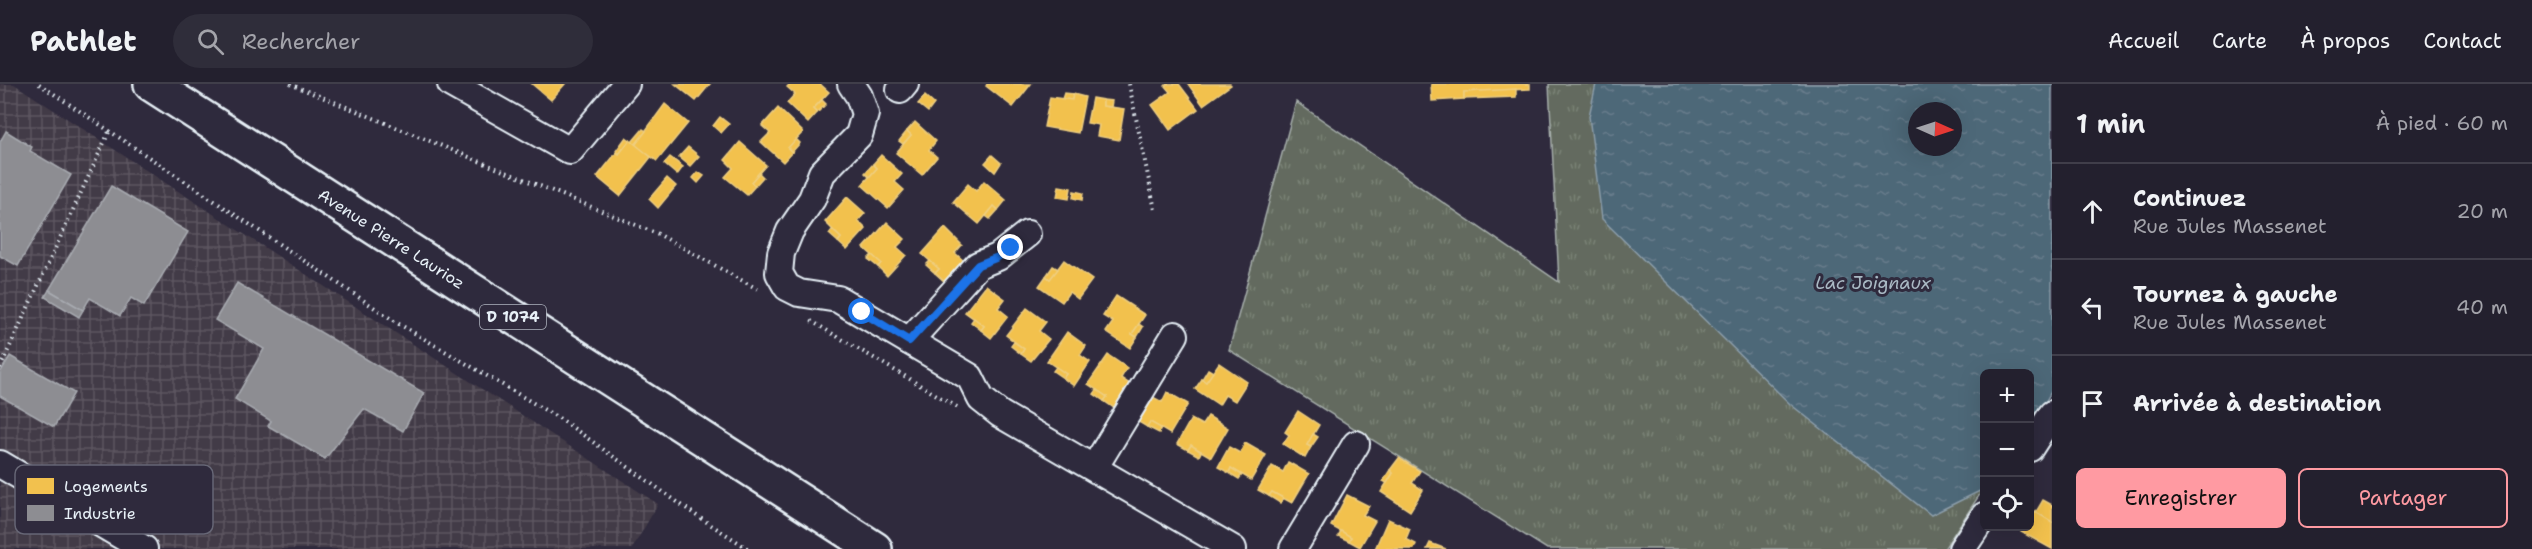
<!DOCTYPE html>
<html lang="fr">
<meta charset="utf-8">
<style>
body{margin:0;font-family:"Shantell Sans",sans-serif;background:#2f2d3a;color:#f1f3f6}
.controls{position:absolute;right:18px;bottom:18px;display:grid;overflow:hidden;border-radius:9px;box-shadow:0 6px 24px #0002}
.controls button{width:54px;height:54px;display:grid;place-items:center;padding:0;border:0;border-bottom:2px solid #403e4a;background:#23202e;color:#f1f3f6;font:30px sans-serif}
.compass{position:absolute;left:1908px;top:18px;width:54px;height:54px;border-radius:50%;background:#23202e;box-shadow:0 6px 24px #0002;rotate:93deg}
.stop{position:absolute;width:18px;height:18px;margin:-14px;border:4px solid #1a73e8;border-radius:50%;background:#fff}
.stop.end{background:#1a73e8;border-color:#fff;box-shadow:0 2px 6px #0008}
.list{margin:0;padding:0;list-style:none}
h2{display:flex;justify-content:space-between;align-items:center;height:78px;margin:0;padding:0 24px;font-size:26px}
h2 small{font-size:20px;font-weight:400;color:#a3a3aa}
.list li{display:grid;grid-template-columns:39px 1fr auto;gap:18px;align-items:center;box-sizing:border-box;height:96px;padding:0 24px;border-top:2px solid #403e4a}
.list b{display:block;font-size:22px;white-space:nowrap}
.list p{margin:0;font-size:20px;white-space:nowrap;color:#a3a3aa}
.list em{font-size:20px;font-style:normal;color:#a3a3aa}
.actions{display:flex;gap:12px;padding:18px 24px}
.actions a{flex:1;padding:14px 0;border:2px solid #ff9aa2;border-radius:9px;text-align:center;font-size:21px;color:#ff9aa2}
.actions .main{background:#ff9aa2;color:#111}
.icon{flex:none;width:33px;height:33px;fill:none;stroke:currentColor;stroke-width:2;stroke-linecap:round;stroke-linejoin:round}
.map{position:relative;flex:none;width:2052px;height:465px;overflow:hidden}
header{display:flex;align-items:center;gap:36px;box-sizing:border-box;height:84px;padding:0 30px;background:#23202e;border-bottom:2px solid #403e4a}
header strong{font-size:28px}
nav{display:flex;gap:33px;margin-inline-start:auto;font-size:21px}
.search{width:420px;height:54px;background:#2f2d3a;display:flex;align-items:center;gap:15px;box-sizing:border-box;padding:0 21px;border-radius:33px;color:#a3a3aa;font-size:22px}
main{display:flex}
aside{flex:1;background:#23202e}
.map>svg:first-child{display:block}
.industrial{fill:url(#industrial-grid)}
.grass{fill:url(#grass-tufts);stroke:#a6aeab;stroke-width:1.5;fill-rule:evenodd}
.water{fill:url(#water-ripples);stroke:#8c9eab;stroke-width:1.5;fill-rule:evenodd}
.homes{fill:#f2c14e;stroke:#efcf81;stroke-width:1.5}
.industry{fill:#8d8d92;stroke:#a8abb1;stroke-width:1.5}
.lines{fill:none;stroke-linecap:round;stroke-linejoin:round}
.minor-casing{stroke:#e8f1f8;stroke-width:30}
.primary-casing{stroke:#e8f1f8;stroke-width:38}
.path{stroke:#e8f1f8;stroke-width:4;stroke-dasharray:1.5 4.5;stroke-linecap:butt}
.minor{stroke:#2f2a3d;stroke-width:26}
.primary{stroke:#2f2a3d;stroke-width:33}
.route{stroke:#1a73e8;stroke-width:8}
.labels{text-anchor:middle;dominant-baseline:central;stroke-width:6;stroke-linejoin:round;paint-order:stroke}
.shield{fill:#2f2a3d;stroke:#b0b5c0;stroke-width:1.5}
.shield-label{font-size:15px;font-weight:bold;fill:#e8f1f8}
.street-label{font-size:16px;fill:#e8f1f8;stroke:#2f2a3d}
.water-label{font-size:18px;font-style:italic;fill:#aabac5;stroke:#2f2a3d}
.key{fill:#2f2a3d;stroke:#666675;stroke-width:1.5}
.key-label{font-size:16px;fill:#e8f1f8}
</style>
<header>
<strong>Pathlet</strong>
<div class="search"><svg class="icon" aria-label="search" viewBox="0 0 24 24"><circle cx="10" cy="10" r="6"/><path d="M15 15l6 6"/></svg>Rechercher</div>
<nav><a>Accueil</a><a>Carte</a><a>À propos</a><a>Contact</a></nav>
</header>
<main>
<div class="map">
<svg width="2052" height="465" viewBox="0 0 2052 465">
<defs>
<pattern id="industrial-grid" width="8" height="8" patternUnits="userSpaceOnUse" patternTransform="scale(1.5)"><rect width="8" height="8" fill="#423a46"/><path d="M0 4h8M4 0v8" fill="none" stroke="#5d5761"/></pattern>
<pattern id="grass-tufts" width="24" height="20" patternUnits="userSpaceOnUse" patternTransform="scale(1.5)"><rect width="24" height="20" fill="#636b5e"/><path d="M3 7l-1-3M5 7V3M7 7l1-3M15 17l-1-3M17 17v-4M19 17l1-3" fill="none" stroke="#798176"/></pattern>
<pattern id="water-ripples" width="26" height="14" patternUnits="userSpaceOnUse" patternTransform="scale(1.5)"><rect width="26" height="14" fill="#4e6778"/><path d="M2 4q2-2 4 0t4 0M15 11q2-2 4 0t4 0" fill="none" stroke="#687d8c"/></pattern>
</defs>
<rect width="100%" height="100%" fill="#2f2a3d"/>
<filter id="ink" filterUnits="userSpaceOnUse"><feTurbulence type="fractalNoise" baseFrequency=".0167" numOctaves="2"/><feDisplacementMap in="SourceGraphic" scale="12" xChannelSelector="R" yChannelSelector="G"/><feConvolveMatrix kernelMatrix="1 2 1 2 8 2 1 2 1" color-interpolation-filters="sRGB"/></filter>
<g filter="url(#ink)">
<!-- industrial -->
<polygon class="industrial" points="0,0 14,0 658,420 632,465 0,465"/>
<!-- grass -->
<path class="grass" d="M1549 0H2052L2030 290H1984V404L1944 465H1547L1229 266 1296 18 1559 198ZM1917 27H1953V63H1917Z"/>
<!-- water -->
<path class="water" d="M1596 0H2052V306L2030 345V290H1984V405L1931 431 1790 320 1602 135 1589 32ZM1917 27H1953V63H1917Z"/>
<!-- homes -->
<g class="homes">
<polygon points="532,0 565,0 551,16"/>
<polygon points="675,0 710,0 696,17"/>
<polygon points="790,0 820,0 829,8 813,25 817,29 808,39 787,19 795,10 787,3"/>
<polygon points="987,0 1031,0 1013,23 986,2"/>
<polygon points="1167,0 1179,0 1198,25 1170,46 1152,21 1170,8 1165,2"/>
<polygon points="1188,0 1230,0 1231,1 1203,21"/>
<polygon points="1431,0 1530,0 1530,5 1464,8 1464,15 1432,17"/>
<polygon points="1516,5 1516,13 1464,15 1464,8"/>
<polygon points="1064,9 1073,10 1072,16 1062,15"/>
<polygon points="1073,10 1085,13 1078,49 1044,43 1050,13 1072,16"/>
<polygon points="925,12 934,20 928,28 918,20"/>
<polygon points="1092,14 1103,16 1103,22 1124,25 1119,56 1097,52 1099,41 1087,39"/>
<polygon points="822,16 826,20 817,29 813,25"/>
<polygon points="1103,16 1112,17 1111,23 1103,22"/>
<polygon points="665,20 688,39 657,77 635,61"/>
<polygon points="778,24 803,48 788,64 792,68 783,78 761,58 770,49 762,42"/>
<polygon points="720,33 729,40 721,49 713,42"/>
<polygon points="915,38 936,57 929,66 937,73 922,91 896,69 911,51 907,47"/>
<polygon points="643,45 646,47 635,61 632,58"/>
<polygon points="907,47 911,51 903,60 899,57"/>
<polygon points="626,53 630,56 619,70 616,67"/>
<polygon points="796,55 800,59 792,68 788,64"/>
<polygon points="630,56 651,73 620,112 597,93 617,68 619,70"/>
<polygon points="740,58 766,81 751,98 755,102 747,111 725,93 733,84 725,76"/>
<polygon points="688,63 699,72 690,82 679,73"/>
<polygon points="881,71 902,90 895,98 904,106 888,124 862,101 877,84 873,80"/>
<polygon points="992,71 1001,79 995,88 985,79"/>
<polygon points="670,73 683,83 677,91 664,80"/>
<polygon points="873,80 877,84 869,93 865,89"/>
<polygon points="698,88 704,92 698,99 693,94"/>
<polygon points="759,89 763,93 755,102 751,98"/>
<polygon points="667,94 676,102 658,124 649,115"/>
<polygon points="984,97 1006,116 998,126 994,122 979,140 953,118 968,100 976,107"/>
<polygon points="1059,102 1071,104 1069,115 1057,113"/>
<polygon points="1074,107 1083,109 1082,116 1073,114"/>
<polygon points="847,113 865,129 858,137 866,145 847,166 838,158 841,154 825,138"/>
<polygon points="994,122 998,126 990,135 986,132"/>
<polygon points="887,138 905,155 897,163 906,171 887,192 878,183 881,179 864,164"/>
<polygon points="945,144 962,161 955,169 964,177 945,198 935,189 939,185 922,170"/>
<polygon points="832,146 841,154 838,158 829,150"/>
<polygon points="872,171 881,179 878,183 868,175"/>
<polygon points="1064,176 1092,196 1078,215 1069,208 1062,218 1039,202 1046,192 1050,195"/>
<polygon points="930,177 939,185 935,189 926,181"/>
<polygon points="1053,182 1058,185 1050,195 1046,192"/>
<polygon points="986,201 1005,215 998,224 1008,232 991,254 981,246 984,242 965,228"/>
<polygon points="1116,212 1145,231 1132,250 1137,253 1130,264 1106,248 1113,238 1103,232"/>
<polygon points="1027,224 1046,238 1039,247 1049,255 1031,277 1021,270 1024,265 1006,251"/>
<polygon points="974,234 984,242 981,246 971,238"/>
<polygon points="1139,240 1143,243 1137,253 1132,250"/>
<polygon points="1067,248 1086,262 1080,271 1090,278 1074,302 1063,294 1066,290 1047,277"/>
<polygon points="1014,258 1024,265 1021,270 1011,262"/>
<polygon points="1108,271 1127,284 1121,294 1131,301 1114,324 1104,317 1107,313 1088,300"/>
<polygon points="1219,279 1247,298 1235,317 1225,311 1219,321 1195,305 1202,295 1206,298"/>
<polygon points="1056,283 1066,290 1063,294 1053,287"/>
<polygon points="1208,285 1213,288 1206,298 1202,295"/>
<polygon points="1097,306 1107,313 1104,317 1094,310"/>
<polygon points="1167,308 1188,320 1170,350 1150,338 1147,343 1137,337 1151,312 1162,318"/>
<polygon points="1298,327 1319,341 1307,361 1311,363 1305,374 1283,360 1289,351 1285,348"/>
<polygon points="1208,332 1228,344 1211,373 1191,361 1188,366 1177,360 1191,335 1202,341"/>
<polygon points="1150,338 1161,344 1159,349 1147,343"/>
<polygon points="1313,350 1318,353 1311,363 1307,361"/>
<polygon points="1245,359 1266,371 1251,396 1231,384 1229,389 1218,383 1229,363 1240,369"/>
<polygon points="1191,361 1201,368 1199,372 1188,366"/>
<polygon points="1399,374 1420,387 1412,399 1423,406 1410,427 1381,408 1393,389 1390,386"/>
<polygon points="1288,378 1309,390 1292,419 1272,408 1269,412 1258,406 1272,382 1283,388"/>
<polygon points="1231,384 1242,391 1239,395 1229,389"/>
<polygon points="1390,386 1393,389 1387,399 1383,397"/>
<polygon points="1272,408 1283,414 1280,419 1269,412"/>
<polygon points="1347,411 1369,422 1363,431 1375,437 1360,463 1349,457 1351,453 1331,442"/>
<polygon points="2043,416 2052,421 2052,438 2036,428"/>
<polygon points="2034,427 2052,438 2052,465 2021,448 2024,442 2030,442 2030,433"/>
<polygon points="1388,435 1410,445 1406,455 1416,460 1414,465 1375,465"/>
<polygon points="1341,447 1351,453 1349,457 1338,452"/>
<polygon points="1430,459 1446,465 1427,465"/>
</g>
<!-- industry -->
<g class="industry">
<polygon points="6,47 32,63 30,67 71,91 18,182 0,172 0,58"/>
<polygon points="111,102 188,148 144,222 131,214 120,232 90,214 83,226 49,206"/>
<polygon points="237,199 424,309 403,347 364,325 325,375 268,342 271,337 235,315 264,265 215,236"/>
<polygon points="49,206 83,226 79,233 45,213"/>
<polygon points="10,272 74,309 54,343 0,312 0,289"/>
</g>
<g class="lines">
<defs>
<g id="minor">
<polyline points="451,0 570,67 626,0"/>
<polyline points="851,0 859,12 865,30 859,51 822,89 812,115 790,147 781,169 779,189 787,203 799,209 838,215 970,293 981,315 1000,330 1233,465"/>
<polyline points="900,6 905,0"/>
<polyline points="909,257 978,181 998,173 1027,150"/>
<polyline points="2030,364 2052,330"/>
<polyline points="0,380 144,465"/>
<polyline points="1094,384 1175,251"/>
<polyline points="1293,465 1356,360"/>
<polyline points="1962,465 1984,432"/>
</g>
<g id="primary">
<path id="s1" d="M151 0 875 465"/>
</g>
</defs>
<!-- minor casing -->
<use href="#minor" class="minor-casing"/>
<!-- primary casing -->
<use href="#primary" class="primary-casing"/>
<!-- path -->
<g class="path">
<polyline points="39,0 399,240 562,336 697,432 749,465"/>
<polyline points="290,0 658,150 761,207"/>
<polyline points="1129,0 1155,126"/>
<polyline points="811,237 957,323"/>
<polyline points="0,284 109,48"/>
</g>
<!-- minor -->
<use href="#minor" class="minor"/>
<!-- primary -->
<use href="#primary" class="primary"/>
</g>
</g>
<g class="lines" filter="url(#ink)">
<!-- route -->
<polyline class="route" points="862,228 909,257 978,181 998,173 1011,164"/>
</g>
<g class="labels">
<!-- shield labels -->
<rect class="shield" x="480" y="221" width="66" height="24" rx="4.5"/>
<g class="shield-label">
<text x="513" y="233">D 1074</text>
</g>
<!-- street labels -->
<g class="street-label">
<text stroke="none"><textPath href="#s1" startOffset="286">Avenue Pierre Laurioz</textPath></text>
</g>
<!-- water labels -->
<g class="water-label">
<text x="1873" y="199">Lac Joignaux</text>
</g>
</g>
<!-- legend -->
<rect x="15" y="381" width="198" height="69" rx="9" class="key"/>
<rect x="27" y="394" width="27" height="16" fill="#f2c14e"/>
<rect x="27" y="421" width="27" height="16" fill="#8d8d92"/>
<g class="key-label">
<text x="64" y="408">Logements</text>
<text x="64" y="435">Industrie</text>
</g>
</svg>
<div class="controls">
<button>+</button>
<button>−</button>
<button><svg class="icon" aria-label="locate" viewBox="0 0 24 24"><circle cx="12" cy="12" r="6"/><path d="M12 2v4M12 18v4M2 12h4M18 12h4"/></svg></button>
</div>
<svg class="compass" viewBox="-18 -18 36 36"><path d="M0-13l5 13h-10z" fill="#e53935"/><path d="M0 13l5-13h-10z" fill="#a3a3aa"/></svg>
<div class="stop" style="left:862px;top:228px"></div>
<div class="stop end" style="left:1011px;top:164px"></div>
</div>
<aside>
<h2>1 min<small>À pied · 60 m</small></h2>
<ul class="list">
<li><svg class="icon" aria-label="ahead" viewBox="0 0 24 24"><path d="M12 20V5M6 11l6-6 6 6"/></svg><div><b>Continuez</b><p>Rue Jules Massenet</p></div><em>20 m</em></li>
<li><svg class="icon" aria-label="left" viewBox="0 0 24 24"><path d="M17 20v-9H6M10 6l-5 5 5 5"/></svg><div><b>Tournez à gauche</b><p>Rue Jules Massenet</p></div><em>40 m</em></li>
<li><svg class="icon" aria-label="arrive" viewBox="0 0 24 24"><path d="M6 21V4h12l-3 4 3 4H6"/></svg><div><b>Arrivée à destination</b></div></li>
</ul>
<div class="actions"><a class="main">Enregistrer</a><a>Partager</a></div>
</aside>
</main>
